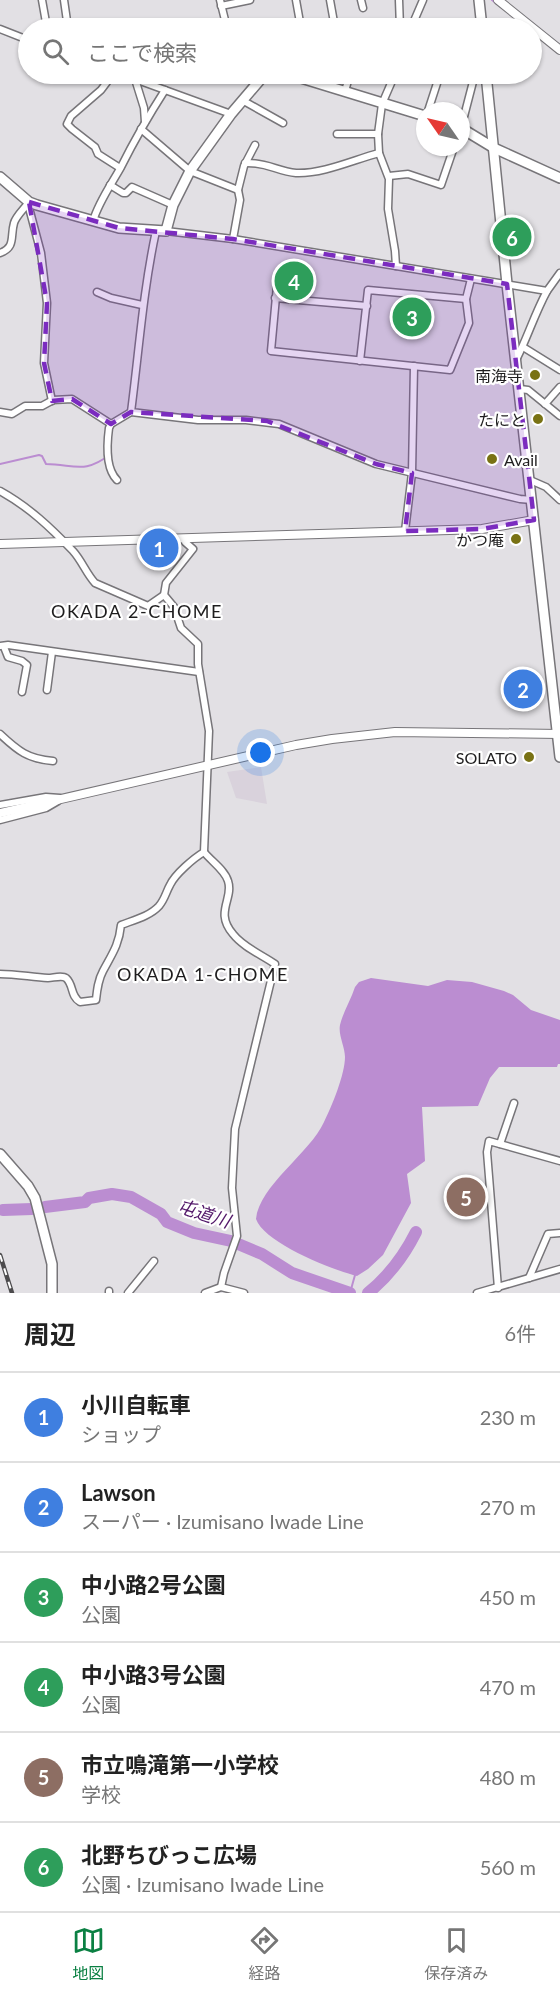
<!DOCTYPE html>
<html lang="ja">
<meta charset="utf-8">
<style>
body{margin:0;font-family:Lato,"Noto Sans JP",sans-serif;background:#f6f6f6;color:#222}
.compass{position:absolute;left:416px;top:102px;width:54px;height:54px;border-radius:50%;background:#fff;box-shadow:0 2px 4px #0004;rotate:304deg}
.you{position:absolute;left:261px;top:753px;width:21px;height:21px;margin:-15px;border:4px solid #fff;border-radius:50%;background:#1a73e8;box-shadow:0 0 0 9px #1a73e833}
.badge{display:grid;place-items:center;width:39px;height:39px;border-radius:50%;background:#0b8043;color:#fff;font-size:20px;font-weight:700}
.pin{position:absolute;translate:-50% -50%;border:3px solid #fff;box-shadow:0 2px 6px #0006}
.list{margin:0;padding:0;list-style:none}
h2{display:flex;justify-content:space-between;align-items:center;height:78px;margin:0;padding:0 24px;font-size:26px}
h2 small{font-size:20px;font-weight:400;color:#767676}
.list li{display:grid;grid-template-columns:39px 1fr auto;gap:18px;align-items:center;box-sizing:border-box;height:90px;padding:0 24px;border-top:2px solid #e0e0e0}
.list b{display:block;font-size:22px;white-space:nowrap}
.list p{margin:0;font-size:20px;white-space:nowrap;color:#767676}
.list em{font-size:20px;font-style:normal;color:#767676}
.icon{flex:none;width:33px;height:33px;fill:none;stroke:currentColor;stroke-width:2;stroke-linecap:round;stroke-linejoin:round}
.map{position:relative;flex:none;width:560px;height:1293px;overflow:hidden}
.search{position:absolute;background:#fff;box-shadow:0 2px 4px #0004;left:18px;right:18px;top:18px;height:66px;display:flex;align-items:center;gap:15px;box-sizing:border-box;padding:0 21px;border-radius:33px;color:#767676;font-size:22px}
.sheet{height:618px;background:#fff}
nav{display:flex;justify-content:space-around;align-items:center;box-sizing:border-box;height:84px;border-top:2px solid #e0e0e0;background:#fff;font-size:16px;color:#767676}
nav a{display:grid;justify-items:center;gap:3px}
nav .on{color:#0b8043}
.map>svg:first-child{display:block}
.built{fill:#d9d2dc}
.green{fill:#e1b7f5}
.water{fill:#bb8dd1}
.lines{fill:none;stroke-linecap:round;stroke-linejoin:round}
.stream{stroke:#bb8dd1;stroke-width:2}
.river{stroke:#bb8dd1;stroke-width:12}
.minor-casing{stroke:#777579;stroke-width:9}
.tertiary-casing{stroke:#777579;stroke-width:10}
.secondary-casing{stroke:#777579;stroke-width:12}
.primary-casing{stroke:#777579;stroke-width:12}
.minor{stroke:#fff;stroke-width:6}
.tertiary{stroke:#fff;stroke-width:8}
.secondary{stroke:#fff;stroke-width:9}
.primary{stroke:#fff;stroke-width:9}
.rail-casing{stroke:#4c4b4d;stroke-width:4.5}
.rail{stroke:#fff;stroke-width:2;stroke-dasharray:7;stroke-linecap:butt}
.marked{fill:#7b2cbf;fill-opacity:0.2;stroke:#7b2cbf;stroke-width:4.5;stroke-dasharray:12 8;stroke-linejoin:round}
.poi-dot{fill:#797214;stroke:#fff;stroke-width:2}
.labels{text-anchor:middle;dominant-baseline:central;stroke-width:4.5;stroke-linejoin:round;paint-order:stroke}
.poi-label{font-size:16px;fill:#1e1d1e;stroke:#fff;text-anchor:end}
.neighbourhood-label{font-size:18px;letter-spacing:1.5px;fill:#1e1d1e;stroke:#fff}
.water-label{font-size:18px;font-style:italic;fill:#521769;stroke:#fff}
</style>
<div class="map">
<svg width="560" height="1293" viewBox="0 0 560 1293">
<rect width="100%" height="100%" fill="#e2e0e4"/>
<!-- built -->
<polygon class="built" points="261,767 267,804 236,798 227,772"/>
<!-- green -->
<polygon class="green" points="405,303 424,306 418,332 402,328"/>
<!-- water -->
<path class="water" d="M371 978 428 986 447 980 472 982 504 991 513 995 531 1010 560 1020V1064H558L557 1067H499L490 1078 478 1106 422 1107 425 1161 407 1174 411 1203 383 1255 368 1269 357 1276C333 1270 264 1243 256 1219 259 1186 310 1153 324 1122 332 1106 345 1074 345 1057 345 1047 338 1035 340 1025 343 1012 351 1000 355 987L359 982Z"/>
<g class="lines">
<!-- stream -->
<g class="stream">
<polyline points="492,0 497,4"/>
<path d="M0 464 39 455 42 456 46 464C77 465 84 474 111 454"/>
<polyline points="350,1293 355,1275"/>
</g>
<!-- river -->
<g class="river">
<polyline points="45,1207 85,1202 89,1198 112,1194 131,1197 161,1214 167,1222 194,1233 231,1241 262,1254 292,1273 350,1293"/>
<polyline points="3,1210 32,1209"/>
<path d="M368 1293C389 1276 404 1256 416 1232"/>
</g>
<defs>
<g id="minor">
<polyline points="42,0 47,28"/>
<polyline points="64,0 68,28"/>
<polyline points="220,0 225,20 232,28"/>
<polyline points="296,0 301,28"/>
<polyline points="330,0 335,28"/>
<polyline points="361,0 363,8"/>
<polyline points="399,0 400,28"/>
<polyline points="221,6 250,0"/>
<polyline points="411,28 423,0"/>
<polyline points="0,29 28,40"/>
<polyline points="113,74 101,90 71,116 67,124 72,129 95,147 98,154 120,168"/>
<polyline points="121,74 231,114"/>
<polyline points="395,74 382,104 378,134 379,153 389,179 388,209 395,251 396,266"/>
<polyline points="135,79 144,108 145,122"/>
<polyline points="345,91 350,74"/>
<polyline points="242,100 283,123"/>
<polyline points="428,111 440,74"/>
<polyline points="461,128 475,74"/>
<polyline points="141,129 190,171 238,190"/>
<polyline points="337,134 378,134"/>
<path d="M245 163C266 162 277 171 296 173 323 174 353 160 379 153"/>
<polyline points="389,176 408,174 441,185 454,147"/>
<polyline points="110,185 123,193 126,193 132,187 173,205"/>
<polyline points="28,204 41,253 47,303 44,363 52,401"/>
<path d="M93 221C99 201 111 185 121 167 134 141 149 115 165 90"/>
<path d="M156 231C143 291 139 351 131 412L198 420H246L279 424 376 464 520 499 532 500"/>
<polyline points="166,231 233,239 547,291 560,273"/>
<polyline points="233,239 240,200 238,190 244,166 255,145"/>
<path d="M0 253C16 247 10 237 14 223 16 216 24 209 29 202"/>
<polyline points="277,286 271,351 450,370 469,323 466,299 471,279"/>
<polyline points="97,292 111,298 142,305"/>
<polyline points="275,298 367,306"/>
<polyline points="523,347 560,370"/>
<path d="M517 358C528 336 535 313 547 291"/>
<polyline points="360,361 368,290 466,299"/>
<polyline points="520,389 528,390 560,416"/>
<polyline points="545,404 560,387"/>
<polyline points="0,412 12,414 25,406 42,406 53,400 72,399 111,424"/>
<path d="M117 480C105 468 107 443 109 428L111 424 131 412"/>
<polyline points="530,480 546,487 560,500"/>
<path d="M0 491C29 507 51 528 73 551 82 561 86 573 95 583L148 606 164 595"/>
<polyline points="405,531 412,473 414,366"/>
<polyline points="0,646 8,645 199,672"/>
<polyline points="4,647 8,657 22,661 27,665 22,692"/>
<polyline points="47,690 52,652"/>
<path d="M0 734C18 751 28 759 53 761"/>
<polyline points="0,805 46,797 60,798"/>
<polyline points="0,820 46,808 58,801"/>
<path d="M204 852C211 861 225 870 228 881 234 899 214 912 233 934 243 947 262 955 275 964L235 1129 232 1188 237 1236 224 1273 221 1287"/>
<path d="M0 974C16 974 31 977 48 978 53 978 62 975 66 978 74 985 70 996 80 1002L96 1000C97 990 98 980 103 971 112 954 119 945 121 925 134 920 150 916 159 906 165 899 166 892 170 885 175 874 194 858 204 852L209 731 198 664V644L181 628 174 607 164 595 166 583 193 549 185 542V539"/>
<polyline points="500,1144 514,1103"/>
<polyline points="529,1278 548,1234 560,1233"/>
<polyline points="498,1288 487,1152 489,1141 560,1161"/>
<polyline points="109,1291 109,1293"/>
<polyline points="128,1293 154,1261"/>
<polyline points="205,1293 221,1287 244,1293"/>
<polyline points="477,1293 560,1269"/>
</g>
<g id="tertiary">
<polyline points="498,0 560,50"/>
<polyline points="0,544 482,529 534,520"/>
<polyline points="0,813 296,745 332,739 395,732 560,734"/>
</g>
<g id="secondary">
<polyline points="288,74 425,116"/>
<polyline points="461,128 494,148 560,178"/>
<polyline points="0,177 29,202 37,205 119,228 166,231 173,205 190,171 231,114 265,74"/>
<polyline points="0,1154 28,1186 35,1198 52,1264 52,1293"/>
</g>
<g id="primary">
<polyline points="479,0 482,28"/>
<polyline points="486,74 507,284 560,757"/>
</g>
</defs>
<!-- minor casing -->
<use href="#minor" class="minor-casing"/>
<!-- tertiary casing -->
<use href="#tertiary" class="tertiary-casing"/>
<!-- secondary casing -->
<use href="#secondary" class="secondary-casing"/>
<!-- primary casing -->
<use href="#primary" class="primary-casing"/>
<!-- minor -->
<use href="#minor" class="minor"/>
<!-- tertiary -->
<use href="#tertiary" class="tertiary"/>
<!-- secondary -->
<use href="#secondary" class="secondary"/>
<!-- primary -->
<use href="#primary" class="primary"/>
<defs>
<polyline id="rail" points="0,1255 12,1293"/>
</defs>
<!-- rail casing -->
<use href="#rail" class="rail-casing"/>
<!-- rail -->
<use href="#rail" class="rail"/>
</g>
<!-- marked area -->
<path class="marked" d="M29 202 119 228 233 239 507 284 534 520 482 529 405 531 412 473 376 464 267 421 131 412 111 424 72 399 52 401 44 363 47 303Z"/>
<!-- markers -->
<g class="poi-dot">
<circle cx="535" cy="375" r="6"/>
<circle cx="538" cy="419" r="6"/>
<circle cx="492" cy="459" r="6"/>
<circle cx="516" cy="539" r="6"/>
<circle cx="529" cy="757" r="6"/>
</g>
<g class="labels">
<!-- poi labels -->
<g class="poi-label">
<text x="523" y="375">南海寺</text>
<text x="526" y="419">たにと</text>
<text x="504" y="459" text-anchor="start">Avail</text>
<text x="504" y="539">かつ庵</text>
<text x="517" y="757">SOLATO</text>
</g>
<!-- neighbourhood labels -->
<g class="neighbourhood-label">
<text x="137" y="611">OKADA 2-CHOME</text>
<text x="203" y="974">OKADA 1-CHOME</text>
</g>
<!-- water labels -->
<g class="water-label">
<text transform="translate(204 1213) rotate(18)">屯道川</text>
</g>
</g>
</svg>
<svg class="compass" viewBox="-18 -18 36 36"><path d="M0-13l5 13h-10z" fill="#e53935"/><path d="M0 13l5-13h-10z" fill="#767676"/></svg>
<div class="you"></div>
<div class="pin badge" style="left:159px;top:548px;background:#3f7fe0">1</div>
<div class="pin badge" style="left:523px;top:689px;background:#3f7fe0">2</div>
<div class="pin badge" style="left:412px;top:317px;background:#2e9e5b">3</div>
<div class="pin badge" style="left:294px;top:281px;background:#2e9e5b">4</div>
<div class="pin badge" style="left:466px;top:1197px;background:#8d6e63">5</div>
<div class="pin badge" style="left:512px;top:237px;background:#2e9e5b">6</div>
<div class="search"><svg class="icon" aria-label="search" viewBox="0 0 24 24"><circle cx="10" cy="10" r="6"/><path d="M15 15l6 6"/></svg>ここで検索</div>
</div>
<section class="sheet">
<h2>周辺<small>6件</small></h2>
<ul class="list">
<li><span class="badge" style="background:#3f7fe0">1</span><div><b>小川自転車</b><p>ショップ</p></div><em>230 m</em></li>
<li><span class="badge" style="background:#3f7fe0">2</span><div><b>Lawson</b><p>スーパー · Izumisano Iwade Line</p></div><em>270 m</em></li>
<li><span class="badge" style="background:#2e9e5b">3</span><div><b>中小路2号公園</b><p>公園</p></div><em>450 m</em></li>
<li><span class="badge" style="background:#2e9e5b">4</span><div><b>中小路3号公園</b><p>公園</p></div><em>470 m</em></li>
<li><span class="badge" style="background:#8d6e63">5</span><div><b>市立鳴滝第一小学校</b><p>学校</p></div><em>480 m</em></li>
<li><span class="badge" style="background:#2e9e5b">6</span><div><b>北野ちびっこ広場</b><p>公園 · Izumisano Iwade Line</p></div><em>560 m</em></li>
</ul>
</section>
<nav>
<a class="on"><svg class="icon" aria-label="map" viewBox="0 0 24 24"><path d="M3 6l6-2 6 2 6-2v14l-6 2-6-2-6 2zM9 4v14M15 6v14"/></svg>地図</a>
<a><svg class="icon" aria-label="directions" viewBox="0 0 24 24"><path d="M12 3l9 9-9 9-9-9zM9 14v-3h6M13 9l2 2-2 2"/></svg>経路</a>
<a><svg class="icon" aria-label="saved" viewBox="0 0 24 24"><path d="M7 4h10v16l-5-4-5 4z"/></svg>保存済み</a>
</nav>
